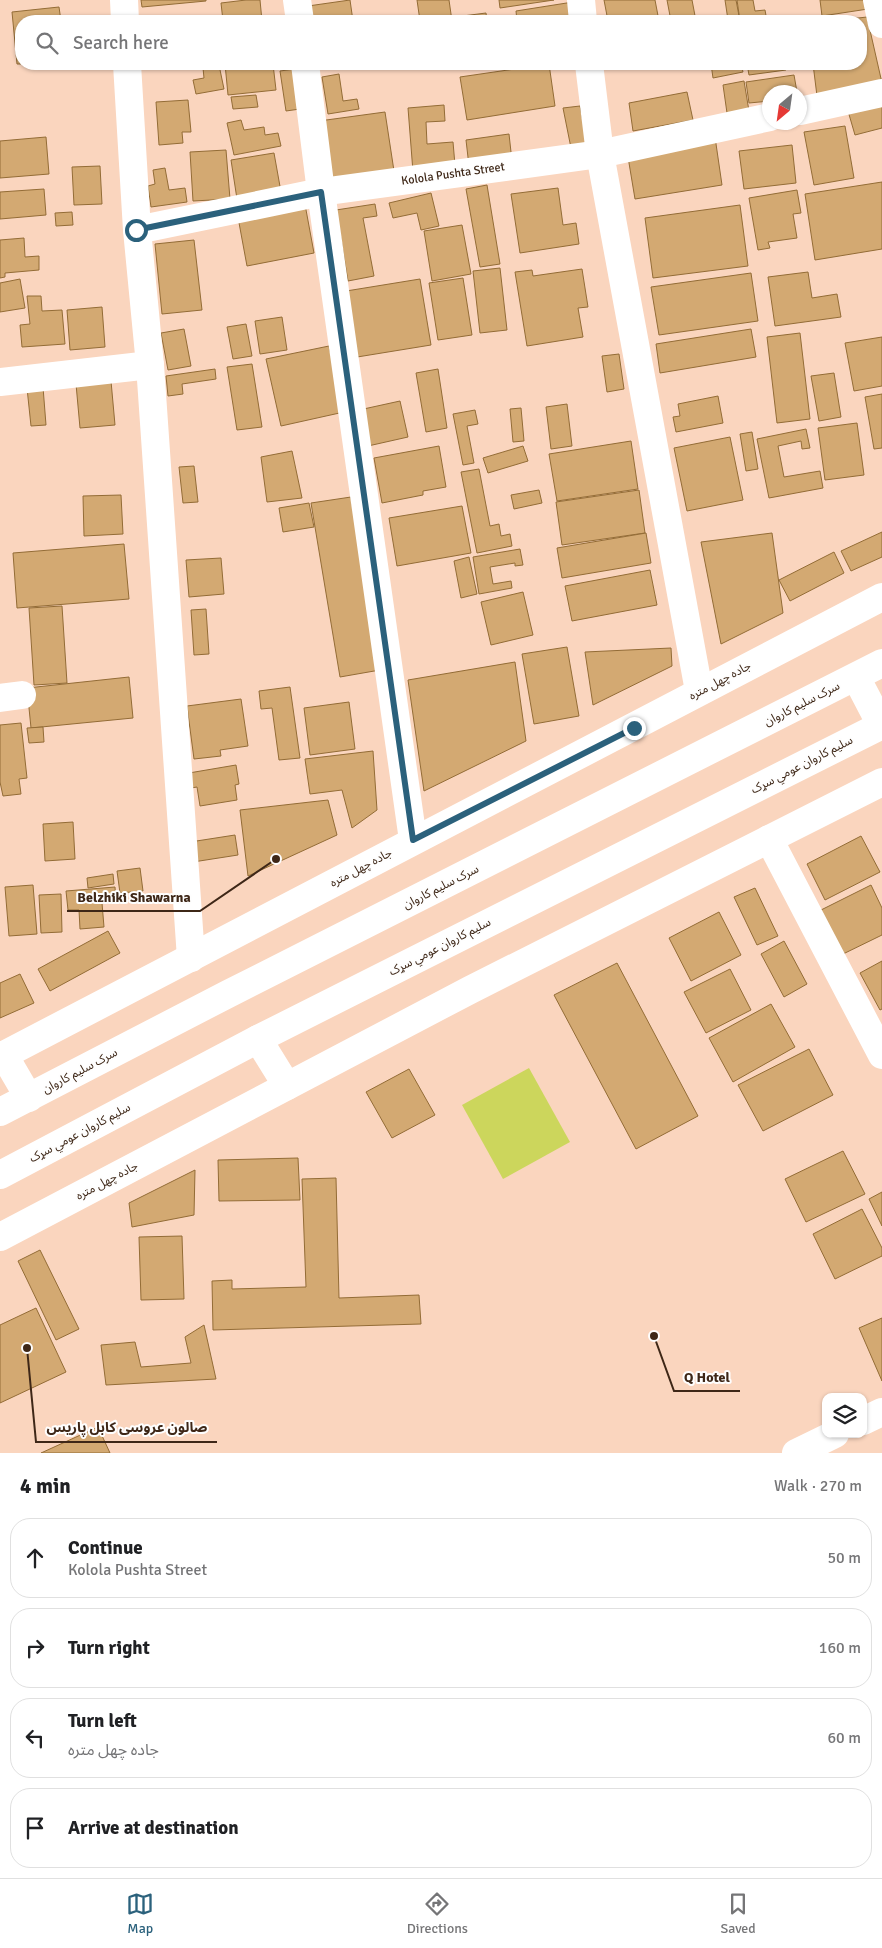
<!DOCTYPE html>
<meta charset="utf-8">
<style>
body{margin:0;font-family:Signika,"Noto Sans Arabic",sans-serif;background:#f6f6f6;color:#202124}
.controls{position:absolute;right:15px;bottom:15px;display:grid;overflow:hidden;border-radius:10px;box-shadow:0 1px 4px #0004}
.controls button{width:45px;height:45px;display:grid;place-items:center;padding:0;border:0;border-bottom:1px solid #e0e0e0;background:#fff;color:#202124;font:25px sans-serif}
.compass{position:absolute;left:762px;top:85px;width:45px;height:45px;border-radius:50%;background:#fff;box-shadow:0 1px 4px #0004;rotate:209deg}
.stop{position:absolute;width:15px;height:15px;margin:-11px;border:4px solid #2b617c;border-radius:50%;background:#fff}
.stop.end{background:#2b617c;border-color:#fff;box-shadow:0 1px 5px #0008}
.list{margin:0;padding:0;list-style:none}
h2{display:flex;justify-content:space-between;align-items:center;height:65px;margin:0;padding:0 20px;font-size:21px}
h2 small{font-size:16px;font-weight:400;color:#757577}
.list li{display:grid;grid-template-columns:32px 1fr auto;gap:15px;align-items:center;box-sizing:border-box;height:80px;margin:0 10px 10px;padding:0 10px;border:1px solid #e0e0e0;border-radius:20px}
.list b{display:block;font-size:19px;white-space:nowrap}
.list p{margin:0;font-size:16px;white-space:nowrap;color:#757577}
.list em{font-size:16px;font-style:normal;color:#757577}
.icon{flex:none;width:28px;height:28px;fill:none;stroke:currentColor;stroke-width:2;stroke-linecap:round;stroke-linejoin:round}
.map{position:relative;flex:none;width:882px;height:1453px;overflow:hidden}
.search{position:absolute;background:#fff;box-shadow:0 1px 4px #0004;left:15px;right:15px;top:15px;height:55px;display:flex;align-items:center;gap:12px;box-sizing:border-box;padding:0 18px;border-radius:20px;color:#757577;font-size:19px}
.sheet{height:425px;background:#fff}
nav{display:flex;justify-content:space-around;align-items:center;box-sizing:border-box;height:70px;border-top:1px solid #e0e0e0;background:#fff;font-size:14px;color:#757577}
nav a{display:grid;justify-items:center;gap:2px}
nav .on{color:#2b617c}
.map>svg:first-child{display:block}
.green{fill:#ccd65c}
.building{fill:#d3a972;stroke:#936c36}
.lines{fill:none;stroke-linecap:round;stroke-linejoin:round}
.minor{stroke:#fff;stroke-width:28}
.major{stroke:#fff;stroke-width:28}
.route{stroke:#2b617c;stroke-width:6}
.labels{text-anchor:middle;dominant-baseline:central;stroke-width:4;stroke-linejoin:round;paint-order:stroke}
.street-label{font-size:12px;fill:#3e2717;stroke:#fefefe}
.leader{fill:none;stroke:#3e2717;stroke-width:2}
.callout-dot{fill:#3e2717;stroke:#fefefe;stroke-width:2}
.callout-label{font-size:14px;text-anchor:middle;font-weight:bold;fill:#3e2717;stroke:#fefefe;stroke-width:4;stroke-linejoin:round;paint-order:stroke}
</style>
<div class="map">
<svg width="882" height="1453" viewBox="0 0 882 1453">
<rect width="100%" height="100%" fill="#fad5be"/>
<!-- green -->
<polygon class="green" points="529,1068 570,1142 503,1179 462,1105"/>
<!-- building -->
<g class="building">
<polygon points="141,0 206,0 206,1 142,7"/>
<polygon points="246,0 260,0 262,21 223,21 221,3"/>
<polygon points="350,0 353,21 310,21 308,6"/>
<polygon points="417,0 449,0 452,21 420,21"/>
<polygon points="499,0 554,0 500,8"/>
<polygon points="604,0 655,0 659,21 608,21"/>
<polygon points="667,0 692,0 696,21 671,21"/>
<polygon points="725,0 736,0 740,21 721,21 728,20"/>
<polygon points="737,0 753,0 755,11 765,10 767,21 740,21"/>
<polygon points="820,0 866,0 868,9 822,16"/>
<polygon points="573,2 575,21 517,21 516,11"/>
<polygon points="59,7 61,21 21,21 22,64 17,64 12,12"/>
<polygon points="486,13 487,21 456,21 455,17"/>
<polygon points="867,17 882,83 817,96 813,64 861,64 861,21 832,21"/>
<polygon points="225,64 273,64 276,90 228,95"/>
<polygon points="357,64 406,64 358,69"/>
<polygon points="549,64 555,106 467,120 460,77"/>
<polygon points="711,64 741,64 743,72 713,78"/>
<polygon points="747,64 785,64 786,70 749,75"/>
<polygon points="219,65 224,89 196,94 193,80 204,78 203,68"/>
<polygon points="295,69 300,109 286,111 280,71"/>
<polygon points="339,74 343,101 357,99 359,109 328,114 322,77"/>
<polygon points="794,75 797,92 770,92 770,101 749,103 746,82"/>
<polygon points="744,81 750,117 728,120 723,85"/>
<polygon points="687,92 693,120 633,131 629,103"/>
<polygon points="256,95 258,107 233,109 231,97"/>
<polygon points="188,100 191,132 182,132 183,143 159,145 156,102"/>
<polygon points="882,102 882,128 855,135 848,111"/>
<polygon points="444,105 445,121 426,122 427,144 453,142 455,165 413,172 408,108"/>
<polygon points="580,106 588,146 571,148 563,108"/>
<polygon points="385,112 394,171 328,180 319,121"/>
<polygon points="241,120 244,130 264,127 265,135 278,133 281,146 234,155 227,123"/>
<polygon points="845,126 854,178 814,185 804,132"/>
<polygon points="509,134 512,161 469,166 466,140"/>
<polygon points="46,137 49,174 0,178 0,141"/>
<polygon points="715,137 722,185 635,199 627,151"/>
<polygon points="792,145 796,183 744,189 739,151"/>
<polygon points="226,150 230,199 193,201 190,152"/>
<polygon points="274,153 281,192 237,199 231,160"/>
<polygon points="100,166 102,204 74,205 72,167"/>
<polygon points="165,168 169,190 185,188 187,202 151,207 148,186 155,184 153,170"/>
<polygon points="882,182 882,249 815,260 805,194"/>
<polygon points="487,185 500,264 480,267 466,189"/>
<polygon points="558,188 563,225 576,223 579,244 520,253 511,194"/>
<polygon points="44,189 46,215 0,219 0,192"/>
<polygon points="797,190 801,213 793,214 797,238 768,242 770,248 758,250 749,198"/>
<polygon points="431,193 439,226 421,230 417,213 393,218 389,203"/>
<polygon points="304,199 314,253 247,266 237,212"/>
<polygon points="375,204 377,216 363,218 374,276 348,281 336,210"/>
<polygon points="740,205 748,266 653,278 645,218"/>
<polygon points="72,212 73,225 56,226 55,213"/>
<polygon points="462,225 471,274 432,281 424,231"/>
<polygon points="24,238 25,257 39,256 39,270 5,273 5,277 0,278 0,240"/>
<polygon points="194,240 202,310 162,314 155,244"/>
<polygon points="500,268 507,330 480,333 473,271"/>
<polygon points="582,269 588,307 578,308 583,337 527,346 515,272 532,270 533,276"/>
<polygon points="808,272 812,298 837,294 841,317 775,326 768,277"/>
<polygon points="751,273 758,321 659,335 651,287"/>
<polygon points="463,278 472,335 438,340 429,283"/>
<polygon points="20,279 25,308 0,312 0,283"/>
<polygon points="420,279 431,345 351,358 340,292"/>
<polygon points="27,296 41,296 42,311 62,310 65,344 22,347 20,325 30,324"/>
<polygon points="102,307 105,347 70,350 67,310"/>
<polygon points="282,317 287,350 260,354 255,321"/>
<polygon points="246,324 252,356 233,359 227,327"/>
<polygon points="184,329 191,366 168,370 161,333"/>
<polygon points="751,329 756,357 660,373 656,344"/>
<polygon points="800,333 810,419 777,423 767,337"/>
<polygon points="882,337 882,386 854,391 845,343"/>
<polygon points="329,346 344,412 281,426 266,359"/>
<polygon points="619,354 624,389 607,392 602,356"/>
<polygon points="252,364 262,427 237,430 227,367"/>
<polygon points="215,369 216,379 182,384 183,394 168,396 166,376"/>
<polygon points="438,369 447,428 426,432 416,373"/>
<polygon points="834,373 841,417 819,421 811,376"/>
<polygon points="111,381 115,425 80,428 76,384"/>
<polygon points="43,387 46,425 31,426 27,388"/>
<polygon points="882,394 882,448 874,449 865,397"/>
<polygon points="718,396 723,423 676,432 673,417 680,416 678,404"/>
<polygon points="400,401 408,437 368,446 359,410"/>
<polygon points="567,404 572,446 551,449 546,407"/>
<polygon points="521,408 524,441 513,442 510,409"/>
<polygon points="475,410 478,424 467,426 474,463 463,465 453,414"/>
<polygon points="857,423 864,475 825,480 818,428"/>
<polygon points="806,429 810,448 802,449 801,441 778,446 784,477 820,471 823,488 769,498 757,439"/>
<polygon points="752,432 758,469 746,471 740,434"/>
<polygon points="730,437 743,500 687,511 674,448"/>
<polygon points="631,441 638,489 557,501 549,454"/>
<polygon points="439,446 446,487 423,491 423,495 382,503 374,458"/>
<polygon points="523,446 528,461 488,473 483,458"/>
<polygon points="292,451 302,498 267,502 261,457"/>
<polygon points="194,466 198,502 183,503 179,467"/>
<polygon points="479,469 490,526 499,524 501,536 510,534 512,546 477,553 461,472"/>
<polygon points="539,490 542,503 514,509 511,495"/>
<polygon points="639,490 645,533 562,545 556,502"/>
<polygon points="121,495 123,534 84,536 83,496"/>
<polygon points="351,497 380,670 340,677 311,503"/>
<polygon points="309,503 314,527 283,532 279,508"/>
<polygon points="462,506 471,553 397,566 389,518"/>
<polygon points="882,532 882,557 851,571 841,551"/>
<polygon points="646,533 651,563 562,578 557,548"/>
<polygon points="772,533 783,613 721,644 701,542"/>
<polygon points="124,544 129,599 17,608 13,553"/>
<polygon points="520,549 523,565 515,566 515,563 490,567 493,584 511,581 512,588 479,594 473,557"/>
<polygon points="834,552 844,573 790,601 779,580"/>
<polygon points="469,557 477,594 461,598 454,561"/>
<polygon points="221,558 224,594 189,597 186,560"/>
<polygon points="650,570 657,605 572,621 565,586"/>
<polygon points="523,592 533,635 491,645 481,602"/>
<polygon points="62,606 67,683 34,685 29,608"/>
<polygon points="206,609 209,654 194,655 191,610"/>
<polygon points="567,647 579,716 534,724 522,654"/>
<polygon points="671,648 672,666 593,705 585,652"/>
<polygon points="515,662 526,741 424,791 408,680"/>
<polygon points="129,677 133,718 31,728 27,688"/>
<polygon points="290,687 300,758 279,760 272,708 261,709 259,691"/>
<polygon points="241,699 248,746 220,750 221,756 194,759 187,706"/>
<polygon points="349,702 355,749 310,755 304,708"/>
<polygon points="21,723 27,778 19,779 21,794 3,796 0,782 0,725"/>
<polygon points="43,727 44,742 29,743 27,728"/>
<polygon points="373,751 377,810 352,828 342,790 310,794 305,759"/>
<polygon points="236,765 239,784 235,785 237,800 200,806 197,787 185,789 183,774"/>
<polygon points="328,800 337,835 248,876 240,810"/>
<polygon points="73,822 75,859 45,861 43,824"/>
<polygon points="235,835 238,855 193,862 190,842"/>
<polygon points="861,836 880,872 825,900 807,864"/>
<polygon points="140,868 143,891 120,893 117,871"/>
<polygon points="113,874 114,884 88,888 87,878"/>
<polygon points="33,885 37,934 9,936 5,887"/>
<polygon points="871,885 882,908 882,935 841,955 819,911"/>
<polygon points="115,887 116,902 102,903 104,927 80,929 79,910 68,910 66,891"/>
<polygon points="755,888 778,936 757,945 734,897"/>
<polygon points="61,894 62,932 41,933 39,895"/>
<polygon points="719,912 741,955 691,981 669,938"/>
<polygon points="108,931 120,953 50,991 38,969"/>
<polygon points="784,941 807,984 784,997 761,954"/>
<polygon points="882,961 882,1009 880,1010 860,973"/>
<polygon points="617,963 698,1116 636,1149 554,995"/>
<polygon points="730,969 751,1010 706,1033 684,992"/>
<polygon points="20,974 34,1003 0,1018 0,983"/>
<polygon points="771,1004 795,1047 733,1082 709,1038"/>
<polygon points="809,1049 833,1095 763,1131 738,1085"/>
<polygon points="409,1069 435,1115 392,1138 366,1092"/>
<polygon points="843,1151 865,1194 806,1222 785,1179"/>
<polygon points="298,1158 300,1200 219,1201 218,1160"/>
<polygon points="195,1170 194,1215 132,1227 129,1203"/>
<polygon points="336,1178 339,1298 419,1295 421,1324 213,1330 212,1281 232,1280 232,1289 306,1287 302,1179"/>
<polygon points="882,1192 882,1226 869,1199"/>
<polygon points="862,1209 882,1248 882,1256 835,1279 813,1234"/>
<polygon points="182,1236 184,1299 141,1300 139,1237"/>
<polygon points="40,1250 79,1329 56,1340 18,1261"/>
<polygon points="36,1308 66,1372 0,1403 0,1325"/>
<polygon points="882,1318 882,1381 859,1328"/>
<polygon points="204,1325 216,1379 106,1385 101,1345 135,1342 141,1367 191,1363 185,1337"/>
<polygon points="98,1427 110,1453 41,1453"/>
</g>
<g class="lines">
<!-- minor -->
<g class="minor">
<polyline points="124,0 125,21"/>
<polyline points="297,0 300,21"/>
<polyline points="581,0 583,21"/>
<polyline points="877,0 882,24"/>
<polyline points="127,64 137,230 150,365 191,958"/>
<polyline points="305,64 321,192 413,840"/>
<polyline points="589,64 600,154 699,691"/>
<polyline points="800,111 882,93"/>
<polyline points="137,230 321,192 600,154 770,117"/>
<polyline points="0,382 150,365"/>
<polyline points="0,698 22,695"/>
<polyline points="769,839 882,1055"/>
<polyline points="0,1057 882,597"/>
<polyline points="0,1237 470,990 882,782"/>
<polyline points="863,1421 882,1412"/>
<polyline points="796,1453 835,1434"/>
</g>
<!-- major -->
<g class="major">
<polyline points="856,677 881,725"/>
<polyline points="258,1039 287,1086"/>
<polyline points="4,1055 29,1098"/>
<polyline points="0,1112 228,994 882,663"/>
<polyline points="0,1175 258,1039 882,725"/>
</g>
</g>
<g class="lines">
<!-- route -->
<polyline class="route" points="136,230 321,192 413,840 634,728"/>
</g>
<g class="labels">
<!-- street labels -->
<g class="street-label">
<text transform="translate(453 174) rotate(-8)">Kolola Pushta Street</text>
<text transform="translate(720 681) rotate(-28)">جاده چهل متره</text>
<text transform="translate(802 704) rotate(-27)">سرک سلیم کاروان</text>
<text transform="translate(802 765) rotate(-27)">سلیم کاروان عومي سړک</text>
<text transform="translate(361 868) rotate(-28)">جاده چهل متره</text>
<text transform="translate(441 887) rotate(-27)">سرک سلیم کاروان</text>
<text transform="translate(440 947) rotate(-27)">سلیم کاروان عومي سړک</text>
<text transform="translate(80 1071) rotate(-28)">سرک سلیم کاروان</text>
<text transform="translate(80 1133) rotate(-28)">سلیم کاروان عومي سړک</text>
<text transform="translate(107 1181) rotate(-28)">جاده چهل متره</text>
</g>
</g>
<!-- callouts -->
<path class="leader" d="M276 859L200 911H67M654 1336L674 1391H740M27 1348L36 1442H217"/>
<g class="callout-dot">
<circle cx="276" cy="859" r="5"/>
<circle cx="654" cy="1336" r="5"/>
<circle cx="27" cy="1348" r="5"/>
</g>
<g class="callout-label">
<text x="134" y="902">Belzhiki Shawarna</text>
<text x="707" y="1382">Q Hotel</text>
<text x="127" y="1432">صالون عروسی کابل پاریس</text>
</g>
</svg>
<div class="controls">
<button><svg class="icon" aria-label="layers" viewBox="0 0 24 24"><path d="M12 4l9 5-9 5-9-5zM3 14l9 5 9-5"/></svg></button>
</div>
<svg class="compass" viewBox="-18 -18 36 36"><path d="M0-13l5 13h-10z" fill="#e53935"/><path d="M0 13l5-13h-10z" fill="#757577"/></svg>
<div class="stop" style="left:136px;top:230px"></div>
<div class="stop end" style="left:634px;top:728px"></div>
<div class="search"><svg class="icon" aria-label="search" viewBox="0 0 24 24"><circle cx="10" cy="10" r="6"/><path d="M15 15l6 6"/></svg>Search here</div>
</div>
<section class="sheet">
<h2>4 min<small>Walk · 270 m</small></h2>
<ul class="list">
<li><svg class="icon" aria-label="ahead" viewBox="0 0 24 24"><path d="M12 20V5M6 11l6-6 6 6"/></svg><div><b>Continue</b><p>Kolola Pushta Street</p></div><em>50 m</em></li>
<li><svg class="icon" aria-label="right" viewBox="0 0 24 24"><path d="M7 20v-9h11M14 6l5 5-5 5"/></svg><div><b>Turn right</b></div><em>160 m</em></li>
<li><svg class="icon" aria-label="left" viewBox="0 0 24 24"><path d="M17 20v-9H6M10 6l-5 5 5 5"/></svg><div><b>Turn left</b><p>جاده چهل متره</p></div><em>60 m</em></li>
<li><svg class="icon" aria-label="arrive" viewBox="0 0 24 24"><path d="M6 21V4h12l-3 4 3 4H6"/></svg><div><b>Arrive at destination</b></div></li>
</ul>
</section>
<nav>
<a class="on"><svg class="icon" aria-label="map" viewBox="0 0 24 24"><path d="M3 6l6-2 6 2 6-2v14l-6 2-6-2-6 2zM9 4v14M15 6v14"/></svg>Map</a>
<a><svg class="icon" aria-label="directions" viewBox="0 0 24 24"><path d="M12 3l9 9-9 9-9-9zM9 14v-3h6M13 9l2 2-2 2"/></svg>Directions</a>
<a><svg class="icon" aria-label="saved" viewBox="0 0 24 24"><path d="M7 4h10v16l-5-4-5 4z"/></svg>Saved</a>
</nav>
